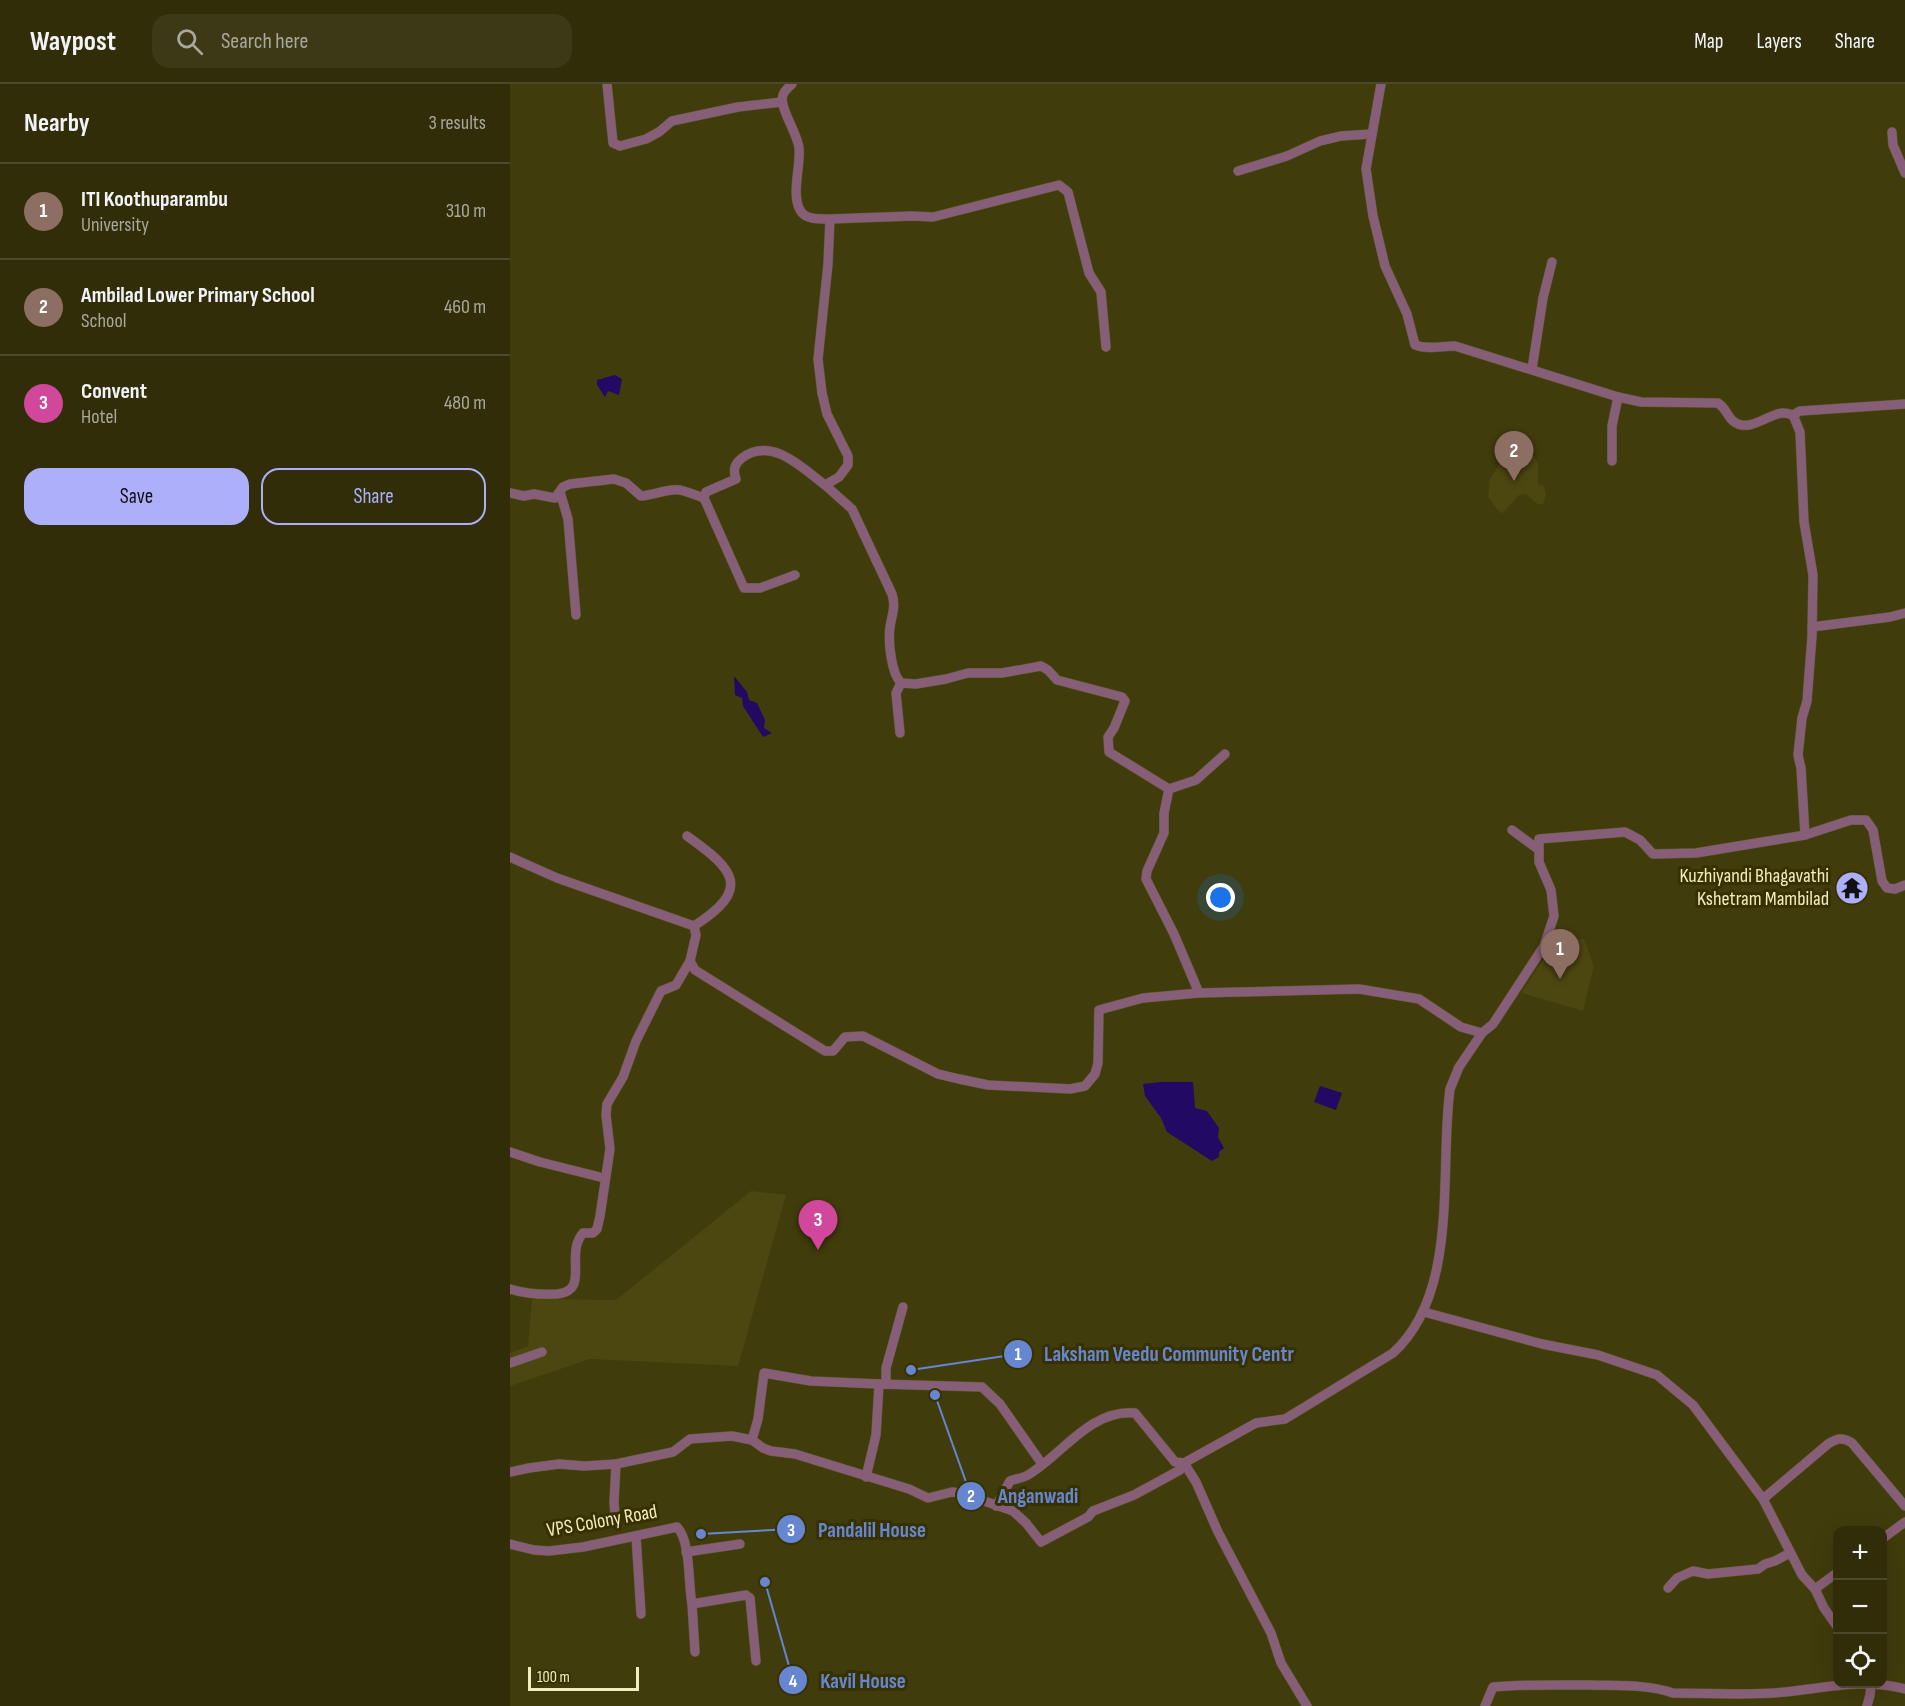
<!DOCTYPE html>
<meta charset="utf-8">
<style>
body{margin:0;font-family:"Sofia Sans Condensed",sans-serif;background:#3d3917;color:#f1f3f6}
.controls{position:absolute;right:18px;bottom:18px;display:grid;overflow:hidden;border-radius:12px;box-shadow:0 6px 24px #0002}
.controls button{width:54px;height:54px;display:grid;place-items:center;padding:0;border:0;border-bottom:2px solid #4c492a;background:#312d09;color:#f1f3f6;font:30px sans-serif}
.scale{position:absolute;left:18px;bottom:15px;width:111px;box-sizing:border-box;padding-left:6px;border:3px solid #f1edc3;border-top:0;font-size:16px;line-height:21px;white-space:nowrap;color:#f1edc3;-webkit-text-stroke:4px #373100;paint-order:stroke}
.you{position:absolute;left:711px;top:814px;width:21px;height:21px;margin:-15px;border:4px solid #fff;border-radius:50%;background:#1a73e8;box-shadow:0 0 0 9px #1a73e833}
.badge{display:grid;place-items:center;width:39px;height:39px;border-radius:50%;background:#adaffb;color:#fff;font-size:20px;font-weight:700}
.pin{position:absolute;translate:-50% -50px;filter:drop-shadow(0 2px 3px #0008)}
.pin::after{content:'';position:absolute;top:32px;width:21px;height:18px;background:inherit;clip-path:polygon(0 0,100% 0,50% 100%)}
.list{margin:0;padding:0;list-style:none}
h2{display:flex;justify-content:space-between;align-items:center;height:78px;margin:0;padding:0 24px;font-size:26px}
h2 small{font-size:20px;font-weight:400;color:#a8a89c}
.list li{display:grid;grid-template-columns:39px 1fr auto;gap:18px;align-items:center;box-sizing:border-box;height:96px;padding:0 24px;border-top:2px solid #4c492a}
.list b{display:block;font-size:22px;white-space:nowrap}
.list p{margin:0;font-size:20px;white-space:nowrap;color:#a8a89c}
.list em{font-size:20px;font-style:normal;color:#a8a89c}
.actions{display:flex;gap:12px;padding:18px 24px}
.actions a{flex:1;padding:14px 0;border:2px solid #adaffb;border-radius:18px;text-align:center;font-size:21px;color:#adaffb}
.actions .main{background:#adaffb;color:#111}
.icon{flex:none;width:33px;height:33px;fill:none;stroke:currentColor;stroke-width:2;stroke-linecap:round;stroke-linejoin:round}
.map{position:relative;flex:none;width:1395px;height:1622px;overflow:hidden}
header{display:flex;align-items:center;gap:36px;box-sizing:border-box;height:84px;padding:0 30px;background:#312d09;border-bottom:2px solid #4c492a}
header strong{font-size:28px}
nav{display:flex;gap:33px;margin-inline-start:auto;font-size:21px}
.search{width:420px;height:54px;background:#3d3917;display:flex;align-items:center;gap:15px;box-sizing:border-box;padding:0 21px;border-radius:18px;color:#a8a89c;font-size:22px}
main{display:flex}
aside{flex:1;background:#312d09}
.map>svg:first-child{display:block}
.built{fill:#4c4611}
.water{fill:#210964}
.lines{fill:none;stroke-linecap:round;stroke-linejoin:round}
.minor-casing{stroke:#5d5829;stroke-width:10}
.minor{stroke:#875e77;stroke-width:9}
.labels{text-anchor:middle;dominant-baseline:central;stroke-width:6;stroke-linejoin:round;paint-order:stroke}
.poi-label{font-size:20px;fill:#f1edc3;stroke:#373100;text-anchor:end}
.street-label{font-size:20px;fill:#f1edc3;stroke:#373100}
.leader{fill:none;stroke:#6786d1;stroke-width:2}
.callout-dot{fill:#6786d1;stroke:#373100;stroke-width:2}
.mark-label{font-size:18px;text-anchor:middle;font-weight:bold;fill:#fff}
.callout-label{font-size:21px;text-anchor:middle;font-weight:bold;fill:#6786d1;stroke:#373100;stroke-width:6;stroke-linejoin:round;paint-order:stroke}
</style>
<header>
<strong>Waypost</strong>
<div class="search"><svg class="icon" aria-label="search" viewBox="0 0 24 24"><circle cx="10" cy="10" r="6"/><path d="M15 15l6 6"/></svg>Search here</div>
<nav><a>Map</a><a>Layers</a><a>Share</a></nav>
</header>
<main>
<aside>
<h2>Nearby<small>3 results</small></h2>
<ul class="list">
<li><span class="badge" style="background:#8d6e63">1</span><div><b>ITI Koothuparambu</b><p>University</p></div><em>310 m</em></li>
<li><span class="badge" style="background:#8d6e63">2</span><div><b>Ambilad Lower Primary School</b><p>School</p></div><em>460 m</em></li>
<li><span class="badge" style="background:#d1479c">3</span><div><b>Convent</b><p>Hotel</p></div><em>480 m</em></li>
</ul>
<div class="actions"><a class="main">Save</a><a>Share</a></div>
</aside>
<div class="map">
<svg width="1395" height="1622" viewBox="0 0 1395 1622">
<rect width="100%" height="100%" fill="#413c0c"/>
<!-- built -->
<g class="built">
<polygon points="1013,363 1021,367 1028,380 1028,400 1034,402 1036,412 1033,420 1027,420 1016,410 1009,411 993,429 989,428 978,413 980,395 990,379"/>
<polygon points="1074,855 1084,882 1073,927 1011,909 1045,858"/>
<polygon points="241,1107 276,1111 228,1282 80,1275 0,1302 0,1269 18,1262 22,1215 106,1216"/>
</g>
<!-- water -->
<g class="water">
<polygon points="105,291 112,295 109,311 98,307 95,313 87,301 87,296"/>
<polygon points="224,592 237,608 239,616 247,619 255,636 254,644 262,649 253,653 233,622 232,614 225,611"/>
<polygon points="651,998 683,998 685,1024 697,1027 709,1044 708,1053 714,1064 709,1068 709,1073 702,1077 657,1048 651,1034 635,1012 633,1000"/>
<polygon points="810,1002 832,1009 826,1026 804,1018"/>
</g>
<g class="lines">
<defs>
<g id="minor">
<polyline points="97,0 103,59 110,62 136,55 149,48 162,37 228,23 272,18"/>
<path d="M282 0C279 3 274 7 273 11 268 22 288 50 289 64 291 81 281 110 290 126 295 136 310 135 320 135L318 180 308 275 312 309 317 330 338 372V381L329 393 315 401 342 425 382 510C386 523 382 530 380 543 378 557 381 589 391 599L406 600 436 595 458 589H492L531 582 538 586 547 596 612 613 615 617 604 644 598 653 599 668 659 705 654 729V749L637 787 636 795 664 850 689 909"/>
<polyline points="1382,48 1383,61 1395,89"/>
<polyline points="728,87 777,72 810,57 831,52 861,50"/>
<polyline points="320,135 402,132 423,133 549,101 558,108 579,189 591,208 596,263"/>
<polyline points="1022,285 1033,214 1042,178"/>
<polyline points="1283,331 1290,327 1395,320"/>
<polyline points="1102,377 1102,342 1108,313"/>
<polyline points="50,408 58,435 66,531"/>
<path d="M0 409 14 412 24 410 45 414 53 403 60 400 104 395 116 399 131 412C144 411 159 404 170 406 178 408 186 411 194 414L196 408 226 395C223 386 224 380 232 374 262 352 292 384 315 401"/>
<polyline points="194,414 234,504 250,504 285,491"/>
<polyline points="1302,543 1380,533 1395,529"/>
<polyline points="390,649 386,609 391,599"/>
<polyline points="659,705 686,696 715,670"/>
<polyline points="1002,746 1029,766"/>
<polyline points="1295,751 1341,736 1356,736 1363,746 1372,797 1377,804 1385,805 1395,801"/>
<path d="M177 752C225 786 242 805 184 842"/>
<path d="M0 773 47 794 184 842 186 851 180 877 185 886 315 967H323L335 953 353 952 428 990 449 995 478 1001 560 1005 575 1002 585 990 588 979 589 926 633 914 689 909 849 905 909 915 951 943 972 949 983 940 1034 862 1044 832 1041 806 1029 778V755L1115 748 1130 756 1143 770 1186 769 1295 751 1291 684 1288 671 1292 634 1297 617 1302 552 1303 491 1294 438 1290 348 1283 331C1280 330 1276 329 1273 329 1257 330 1239 350 1223 337 1216 331 1217 325 1208 319L1131 318 1108 313 945 262C932 262 917 266 905 261L897 230 875 182 863 132 856 85 871 0"/>
<polyline points="0,1068 30,1078 94,1094"/>
<path d="M0 1205C16 1210 30 1211 47 1210 81 1207 54 1171 73 1149H83L87 1145 90 1132 100 1065 96 1031 97 1020 113 993 126 957 151 907 166 901 180 877"/>
<polyline points="914,1228 1032,1260 1088,1271 1147,1291 1183,1321 1253,1415 1292,1491 1305,1505 1314,1524 1328,1544"/>
<polyline points="0,1279 32,1268"/>
<polyline points="376,1300 376,1284 393,1223"/>
<polyline points="242,1356 248,1335 254,1289 301,1297 369,1300"/>
<path d="M0 1388 19 1384 49 1380 74 1382 106 1380 163 1368 180 1355 222 1352 242 1356 253 1364 261 1367 285 1370 399 1405 418 1414 442 1408 451 1409 503 1427 516 1439 531 1458 578 1433 583 1427 624 1411 670 1386 674 1379 746 1339 775 1335 883 1269C950 1208 929 1087 940 1005L949 983 972 949"/>
<polyline points="356,1393 366,1351 369,1300 472,1303 490,1320 532,1380"/>
<path d="M1253 1415 1318 1360C1327 1354 1333 1353 1342 1359L1395 1422"/>
<path d="M486 1422 500 1397C505 1395 513 1394 518 1391 552 1371 580 1325 625 1329L665 1378 674 1379 686 1398 708 1448 761 1549 771 1579 797 1622"/>
<polyline points="105,1431 104,1418 106,1380"/>
<polyline points="126,1452 131,1530"/>
<polyline points="1372,1455 1395,1438"/>
<path d="M0 1460 24 1466 39 1467 73 1463 167 1443C181 1457 178 1500 182 1520L236 1511 240 1514 246 1577"/>
<polyline points="176,1468 230,1460"/>
<polyline points="1158,1504 1167,1494 1183,1487 1198,1490 1248,1485 1255,1480 1265,1477 1280,1469"/>
<polyline points="1305,1505 1328,1488"/>
<polyline points="182,1520 185,1568"/>
<path d="M975 1622 983 1603C1016 1600 1048 1601 1080 1601 1108 1602 1136 1600 1163 1609 1200 1609 1238 1612 1275 1608 1315 1604 1355 1594 1395 1605"/>
<polyline points="1357,1622 1360,1611 1361,1600"/>
</g>
</defs>
<!-- minor casing -->
<use href="#minor" class="minor-casing"/>
<!-- minor -->
<use href="#minor" class="minor"/>
</g>
<!-- icons -->
<defs>
<symbol id="temple-disc" viewBox="-11 -11 22 22"><circle r="9.5" fill="#adaffb" stroke="#373100"/><path d="M0-6L5-2H3V0L6.5 2.5H4V6H1.5V3h-3V6H-4V2.5H-6.5L-3 0V-2H-5Z" fill="#111"/></symbol>
</defs>
<g fill-rule="evenodd">
<use href="#temple-disc" x="1323" y="785" width="38" height="38"/>
</g>
<g class="labels">
<!-- poi labels -->
<g class="poi-label">
<text x="1319" y="792">Kuzhiyandi Bhagavathi<tspan x="1319" dy="23">Kshetram Mambilad</tspan></text>
</g>
<!-- street labels -->
<g class="street-label">
<text transform="translate(92 1437) rotate(-10)">VPS Colony Road</text>
</g>
</g>
<!-- callouts -->
<path class="leader" d="M401 1286L508 1270M425 1311L461 1412M191 1450L281 1445M255 1498L283 1596"/>
<g class="callout-dot">
<circle cx="401" cy="1286" r="6"/>
<circle cx="425" cy="1311" r="6"/>
<circle cx="191" cy="1450" r="6"/>
<circle cx="255" cy="1498" r="6"/>
<circle cx="508" cy="1270" r="15"/>
<circle cx="461" cy="1412" r="15"/>
<circle cx="281" cy="1445" r="15"/>
<circle cx="283" cy="1596" r="15"/>
</g>
<g class="mark-label">
<text x="508" y="1276">1</text>
<text x="461" y="1418">2</text>
<text x="281" y="1452">3</text>
<text x="283" y="1603">4</text>
</g>
<g class="callout-label">
<text x="659" y="1277">Laksham Veedu Community Centr</text>
<text x="528" y="1419">Anganwadi</text>
<text x="362" y="1453">Pandalil House</text>
<text x="353" y="1604">Kavil House</text>
</g>
</svg>
<div class="controls">
<button>+</button>
<button>−</button>
<button><svg class="icon" aria-label="locate" viewBox="0 0 24 24"><circle cx="12" cy="12" r="6"/><path d="M12 2v4M12 18v4M2 12h4M18 12h4"/></svg></button>
</div>
<div class="scale">100 m</div>
<div class="you"></div>
<div class="pin badge" style="left:1050px;top:895px;background:#8d6e63">1</div>
<div class="pin badge" style="left:1004px;top:397px;background:#8d6e63">2</div>
<div class="pin badge" style="left:308px;top:1166px;background:#d1479c">3</div>
</div>
</main>
